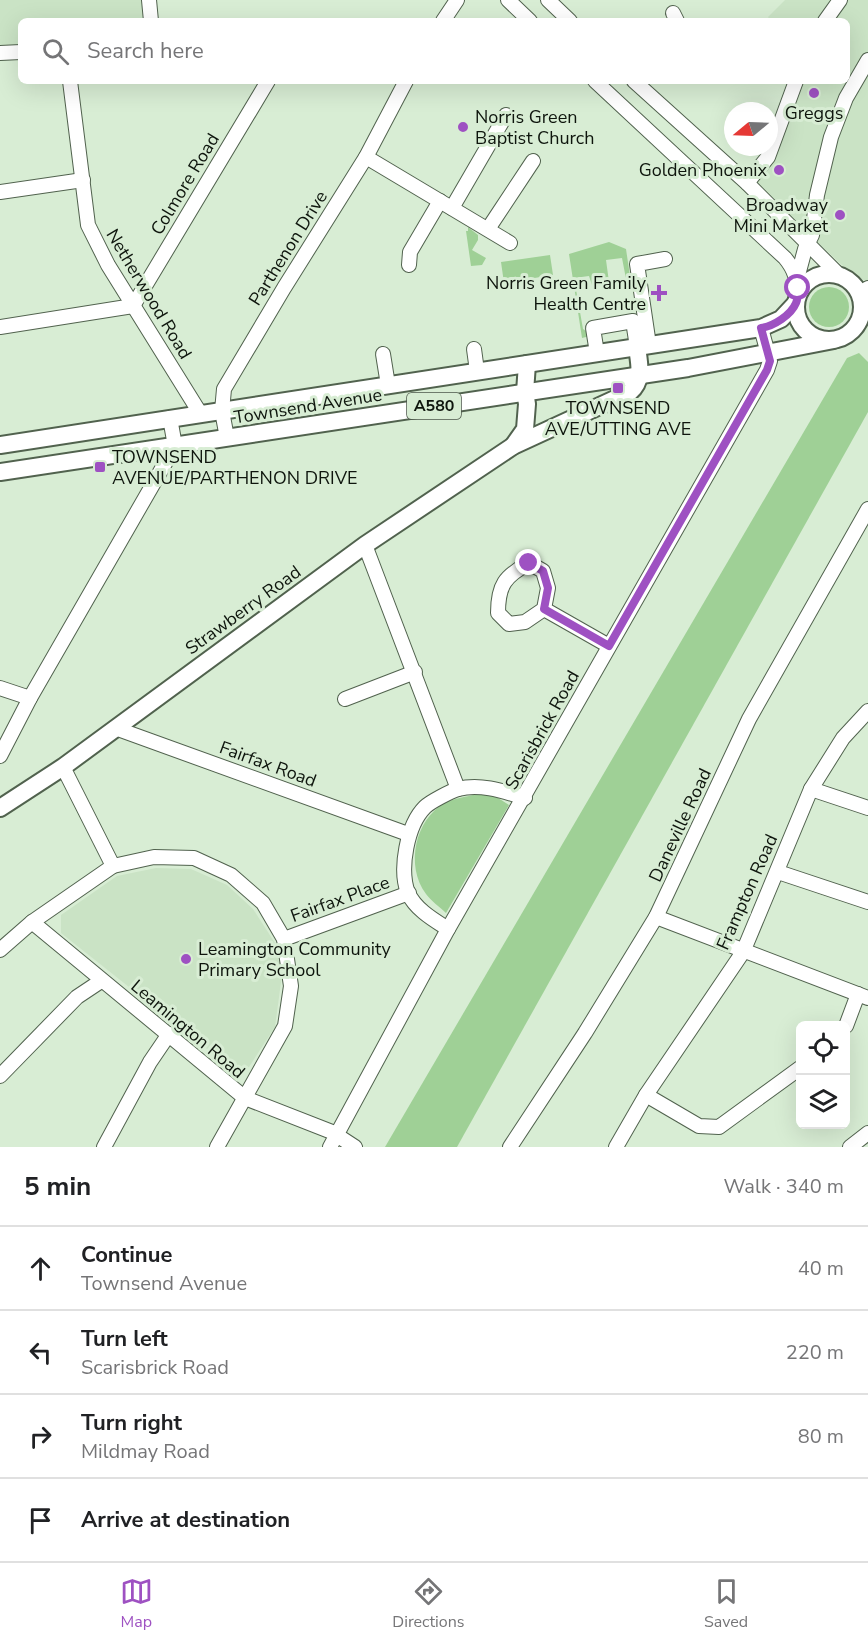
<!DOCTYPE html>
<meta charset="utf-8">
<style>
body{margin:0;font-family:"Nunito Sans",sans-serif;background:#f6f6f6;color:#202124}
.controls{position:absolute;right:18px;bottom:18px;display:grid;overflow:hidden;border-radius:9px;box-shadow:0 6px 24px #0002}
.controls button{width:54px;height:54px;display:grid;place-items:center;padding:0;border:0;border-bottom:2px solid #e0e0e0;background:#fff;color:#202124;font:30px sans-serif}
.compass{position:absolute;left:724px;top:102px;width:54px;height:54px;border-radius:50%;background:#fff;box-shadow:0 6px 24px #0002;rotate:251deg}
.stop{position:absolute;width:18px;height:18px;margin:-14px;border:4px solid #9e51c2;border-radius:50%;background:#fff}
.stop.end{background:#9e51c2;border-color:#fff;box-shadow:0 2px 6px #0008}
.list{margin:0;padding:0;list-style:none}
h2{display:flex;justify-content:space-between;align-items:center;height:78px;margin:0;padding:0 24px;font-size:26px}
h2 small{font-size:20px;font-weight:400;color:#757577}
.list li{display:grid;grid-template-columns:39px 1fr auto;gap:18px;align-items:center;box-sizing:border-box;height:84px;padding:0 24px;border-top:2px solid #e0e0e0}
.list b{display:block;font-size:22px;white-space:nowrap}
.list p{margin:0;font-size:20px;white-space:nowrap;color:#757577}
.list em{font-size:20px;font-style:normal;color:#757577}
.icon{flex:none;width:33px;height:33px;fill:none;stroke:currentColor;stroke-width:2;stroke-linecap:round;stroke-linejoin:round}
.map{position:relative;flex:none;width:868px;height:1147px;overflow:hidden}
.search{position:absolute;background:#fff;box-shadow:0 6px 24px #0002;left:18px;right:18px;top:18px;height:66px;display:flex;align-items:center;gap:15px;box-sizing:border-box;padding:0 21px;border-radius:9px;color:#757577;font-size:22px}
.sheet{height:414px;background:#fff}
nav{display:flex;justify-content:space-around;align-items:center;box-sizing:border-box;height:84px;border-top:2px solid #e0e0e0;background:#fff;font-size:16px;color:#757577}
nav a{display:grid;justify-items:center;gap:3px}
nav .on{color:#9e51c2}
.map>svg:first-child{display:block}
.built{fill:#cae3c5}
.green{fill:#9fd096}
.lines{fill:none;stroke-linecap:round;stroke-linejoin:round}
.minor-casing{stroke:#51624e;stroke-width:16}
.major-casing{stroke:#51624e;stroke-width:20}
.minor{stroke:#fff;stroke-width:14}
.major{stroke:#fff;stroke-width:16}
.route{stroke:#9e51c2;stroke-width:8}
.poi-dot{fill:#9e51c2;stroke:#d8edd4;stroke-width:2}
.labels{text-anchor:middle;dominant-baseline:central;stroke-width:6;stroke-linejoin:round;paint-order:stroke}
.shield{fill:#d8edd4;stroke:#4b5649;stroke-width:1.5}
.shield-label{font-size:16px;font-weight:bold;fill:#0e150d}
.poi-label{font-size:18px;fill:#0e150d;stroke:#d8edd4;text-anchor:start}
.street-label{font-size:18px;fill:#0e150d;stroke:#d8edd4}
</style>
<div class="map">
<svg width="868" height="1147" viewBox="0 0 868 1147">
<rect width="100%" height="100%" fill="#d8edd4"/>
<!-- built -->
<g class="built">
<polygon points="0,0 141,0 144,21 21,21 21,44 0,46"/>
<polygon points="785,0 868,0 868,281 856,278 745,175 762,158 791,81 847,81 847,21 771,21 768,17"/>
<polygon points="156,868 191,869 227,885 253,909 275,943 282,975 275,1027 249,1067 236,1072 61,933 61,915 117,876"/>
</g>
<!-- green -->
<g class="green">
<polygon points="468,227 478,235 478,240 472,250 486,258 482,265 471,266 466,231 468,231"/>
<polygon points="609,242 626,249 631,283 627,284 622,258 606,260 609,282 592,285 589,276 574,278 583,329 589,333 590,336 582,338 569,254"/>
<polygon points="550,255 553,275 504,283 501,262"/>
<circle cx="829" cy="307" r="20"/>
<polygon points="859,353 868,362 868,412 457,1147 385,1147 847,358"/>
<path d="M477 794 495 796 509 805 446 913C440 907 431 901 426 894 405 866 415 819 445 803 454 798 467 797 477 794Z"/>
</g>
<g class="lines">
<defs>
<g id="minor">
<polyline points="149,0 151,21"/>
<polyline points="508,0 530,21"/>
<polyline points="548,0 570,21"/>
<polyline points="673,13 677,21"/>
<polyline points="443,21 457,0"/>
<polyline points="825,21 840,0"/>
<polyline points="0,53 21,52"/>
<polyline points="70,81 88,225 108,265 200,413"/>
<path d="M595 81 785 258C795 270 798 281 798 297"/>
<polyline points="634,81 747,183 840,276"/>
<polyline points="366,157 510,243"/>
<polyline points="747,183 768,157 796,81"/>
<polyline points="0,192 83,180"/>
<polyline points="452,208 506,115"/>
<polyline points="488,229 533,161"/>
<polyline points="409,265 410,252 440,201"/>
<polyline points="797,279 805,249 812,235 817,195 831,137 846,98 868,60"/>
<polyline points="859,293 868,288"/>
<polyline points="0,327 133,306 268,81"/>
<polyline points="649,345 637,264 665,259"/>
<polyline points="474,349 477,371"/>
<polyline points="597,353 593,328 633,321 637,347"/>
<polyline points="383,354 388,385"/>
<polyline points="227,438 222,411 224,389 284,288 366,157 406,81"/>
<polyline points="365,545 458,789"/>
<path d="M544 609 548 588 543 571 529 563C505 576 498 585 498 613L509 624 525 622 544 609 609 646"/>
<polyline points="0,688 30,698"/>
<polyline points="345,699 415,672"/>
<polyline points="115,728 408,834"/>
<polyline points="0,756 30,698 175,446 170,418"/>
<polyline points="63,767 113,866"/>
<polyline points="811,789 868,808"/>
<polyline points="778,872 868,902"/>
<polyline points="656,917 868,998"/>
<polyline points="32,922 245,1098 332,1132 355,1147"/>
<path d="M448 929C434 920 416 910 408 893 399 869 407 825 425 807 430 802 451 791 458 789 480 783 503 791 525 798"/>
<polyline points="284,939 409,893"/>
<polyline points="0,950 32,922 113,866 154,857 194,858 231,875 263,903 284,939 291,986 285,1026 217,1147"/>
<polyline points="846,1026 858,994"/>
<polyline points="0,1076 77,997 101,981"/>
<polyline points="646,1095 699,1126 719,1127 800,1068"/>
<polyline points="104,1147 150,1062 169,1034"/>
<polyline points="330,1147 448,929 767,370 770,361 761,328"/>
<polyline points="510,1147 585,1033 656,917 749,719 868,509"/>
<polyline points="616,1147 646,1095 743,952 811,789 843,738 868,711"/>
<polyline points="850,1147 868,1133"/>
</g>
<g id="major">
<circle cx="829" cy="307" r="33"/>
<polyline points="0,445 761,328 781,319 796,303"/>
<polyline points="513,446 525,429 527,404 525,392 527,364"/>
<polyline points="0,472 688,368 834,340"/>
<path d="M0 808 63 767 365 545 513 446 630 392C644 380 639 363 637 347"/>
</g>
</defs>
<!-- minor casing -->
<use href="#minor" class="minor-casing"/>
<!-- major casing -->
<use href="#major" class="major-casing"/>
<!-- minor -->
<use href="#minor" class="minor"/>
<!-- major -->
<use href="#major" class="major"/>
</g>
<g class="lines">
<!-- route -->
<path class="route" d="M529 563 543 571 548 588 544 609 609 646 767 370 770 361 761 328C774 326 791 315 796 303 798 299 798 292 798 288"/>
</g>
<!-- markers -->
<g class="poi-dot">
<circle cx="814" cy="93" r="6"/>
<circle cx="463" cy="127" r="6"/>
<circle cx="779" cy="170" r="6"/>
<circle cx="840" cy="215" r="6"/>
<path d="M656 284h6v6h6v6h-6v6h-6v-6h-6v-6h6z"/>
<rect x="612" y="382" width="12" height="12" rx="3"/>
<rect x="94" y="461" width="12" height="12" rx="3"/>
<circle cx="186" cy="959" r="6"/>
</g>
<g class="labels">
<!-- shield labels -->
<rect class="shield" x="407" y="393" width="54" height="26" rx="4.5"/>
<g class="shield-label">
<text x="434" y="406">A580</text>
</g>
<!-- poi labels -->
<g class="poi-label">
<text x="814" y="113" text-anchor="middle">Greggs</text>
<text x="475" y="117">Norris Green<tspan x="475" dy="21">Baptist Church</tspan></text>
<text x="767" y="170" text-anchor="end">Golden Phoenix</text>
<text x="828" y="205" text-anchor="end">Broadway<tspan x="828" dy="21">Mini Market</tspan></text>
<text x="646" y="283" text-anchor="end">Norris Green Family<tspan x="646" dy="21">Health Centre</tspan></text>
<text x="618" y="408" text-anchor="middle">TOWNSEND<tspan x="618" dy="21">AVE/UTTING AVE</tspan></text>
<text x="112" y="457">TOWNSEND<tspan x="112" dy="21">AVENUE/PARTHENON DRIVE</tspan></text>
<text x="198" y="949">Leamington Community<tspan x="198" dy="21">Primary School</tspan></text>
</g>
<!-- street labels -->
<g class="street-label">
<text transform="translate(185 184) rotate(-59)">Colmore Road</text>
<text transform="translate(288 248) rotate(-58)">Parthenon Drive</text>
<text transform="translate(149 294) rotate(59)">Netherwood Road</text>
<text transform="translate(308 406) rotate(-9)">Townsend Avenue</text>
<text transform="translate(243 610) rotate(-36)">Strawberry Road</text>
<text transform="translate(542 730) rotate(-61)">Scarisbrick Road</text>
<text transform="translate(268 764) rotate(20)">Fairfax Road</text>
<text transform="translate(680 825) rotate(-65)">Daneville Road</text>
<text transform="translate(747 892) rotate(-66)">Frampton Road</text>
<text transform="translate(340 899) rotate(-20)">Fairfax Place</text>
<text transform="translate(188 1029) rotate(40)">Leamington Road</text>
</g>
</g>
</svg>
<div class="controls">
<button><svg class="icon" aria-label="locate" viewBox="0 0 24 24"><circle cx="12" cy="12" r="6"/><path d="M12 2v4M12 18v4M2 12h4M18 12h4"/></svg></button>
<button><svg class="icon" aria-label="layers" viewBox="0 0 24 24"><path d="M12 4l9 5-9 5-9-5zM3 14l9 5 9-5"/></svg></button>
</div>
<svg class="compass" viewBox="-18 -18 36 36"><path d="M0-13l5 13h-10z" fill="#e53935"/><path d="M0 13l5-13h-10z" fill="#757577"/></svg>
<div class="stop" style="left:798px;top:288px"></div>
<div class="stop end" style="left:529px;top:563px"></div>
<div class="search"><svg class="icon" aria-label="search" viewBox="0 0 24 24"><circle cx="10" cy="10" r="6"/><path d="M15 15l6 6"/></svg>Search here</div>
</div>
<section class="sheet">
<h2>5 min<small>Walk · 340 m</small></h2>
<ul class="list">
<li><svg class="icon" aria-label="ahead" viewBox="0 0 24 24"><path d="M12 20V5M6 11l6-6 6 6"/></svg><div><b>Continue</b><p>Townsend Avenue</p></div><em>40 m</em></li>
<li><svg class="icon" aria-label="left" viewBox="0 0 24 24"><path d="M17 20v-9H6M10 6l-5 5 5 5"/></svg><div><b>Turn left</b><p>Scarisbrick Road</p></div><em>220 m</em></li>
<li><svg class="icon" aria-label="right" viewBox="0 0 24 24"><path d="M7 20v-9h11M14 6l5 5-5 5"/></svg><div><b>Turn right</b><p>Mildmay Road</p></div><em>80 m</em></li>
<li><svg class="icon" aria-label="arrive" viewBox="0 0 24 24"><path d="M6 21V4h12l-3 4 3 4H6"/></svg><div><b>Arrive at destination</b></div></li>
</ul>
</section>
<nav>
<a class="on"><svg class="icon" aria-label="map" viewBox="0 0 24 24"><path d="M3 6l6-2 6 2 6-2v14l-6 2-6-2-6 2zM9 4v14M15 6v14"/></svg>Map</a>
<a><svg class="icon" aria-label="directions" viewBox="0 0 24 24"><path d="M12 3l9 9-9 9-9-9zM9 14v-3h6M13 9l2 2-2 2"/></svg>Directions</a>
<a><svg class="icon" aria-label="saved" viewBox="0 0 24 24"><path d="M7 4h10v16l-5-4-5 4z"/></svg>Saved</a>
</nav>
